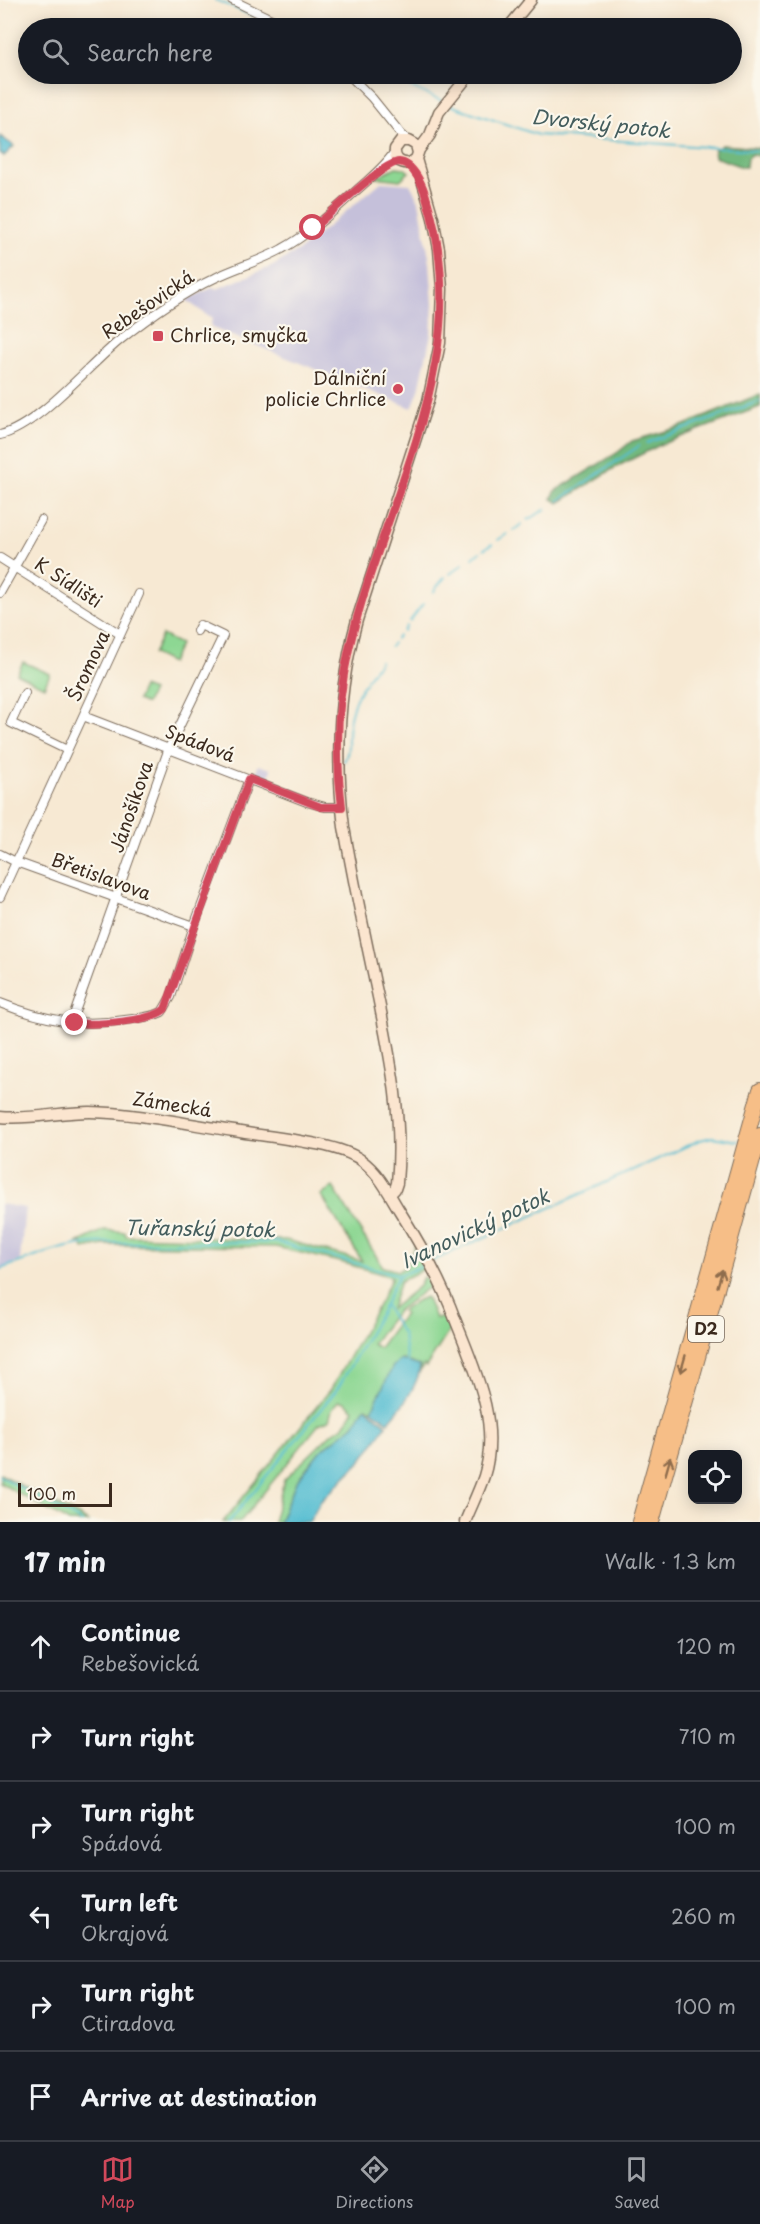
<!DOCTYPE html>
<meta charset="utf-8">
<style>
:root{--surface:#171b24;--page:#20242c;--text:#f1f3f6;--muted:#9ea1a6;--line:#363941;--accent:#d1495b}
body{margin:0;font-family:"Playpen Sans",sans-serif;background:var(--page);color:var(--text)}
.controls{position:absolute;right:18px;bottom:18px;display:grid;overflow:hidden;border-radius:12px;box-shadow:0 3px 15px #0003}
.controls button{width:54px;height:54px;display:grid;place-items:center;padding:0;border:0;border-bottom:2px solid var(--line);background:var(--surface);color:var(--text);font:30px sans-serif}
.scale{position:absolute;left:18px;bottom:15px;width:94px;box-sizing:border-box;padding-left:6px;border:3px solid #3b2a1e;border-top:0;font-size:16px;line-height:21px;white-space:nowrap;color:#3b2a1e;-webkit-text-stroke:4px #fbf7ec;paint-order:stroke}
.stop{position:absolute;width:18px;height:18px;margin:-14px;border:4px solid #d1495b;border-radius:50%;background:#fff}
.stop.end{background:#d1495b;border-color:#fff;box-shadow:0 2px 6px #0008}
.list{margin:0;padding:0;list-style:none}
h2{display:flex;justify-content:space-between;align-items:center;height:78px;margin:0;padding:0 24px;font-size:26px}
h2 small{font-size:20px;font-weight:400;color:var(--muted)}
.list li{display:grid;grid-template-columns:39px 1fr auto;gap:18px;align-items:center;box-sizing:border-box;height:90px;padding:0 24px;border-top:2px solid var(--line)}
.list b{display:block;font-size:22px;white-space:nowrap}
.list p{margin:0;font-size:20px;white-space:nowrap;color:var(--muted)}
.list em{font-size:20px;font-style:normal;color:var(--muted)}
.icon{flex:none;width:33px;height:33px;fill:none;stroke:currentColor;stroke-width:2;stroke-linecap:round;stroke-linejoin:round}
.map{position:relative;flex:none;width:760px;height:1522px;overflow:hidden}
.search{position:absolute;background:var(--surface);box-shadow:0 3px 15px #0003;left:18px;right:18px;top:18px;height:66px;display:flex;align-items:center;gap:15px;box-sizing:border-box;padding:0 21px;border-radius:33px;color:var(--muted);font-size:22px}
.sheet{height:618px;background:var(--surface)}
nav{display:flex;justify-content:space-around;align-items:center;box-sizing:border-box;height:84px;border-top:2px solid var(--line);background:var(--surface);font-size:16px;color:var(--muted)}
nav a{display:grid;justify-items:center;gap:3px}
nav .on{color:var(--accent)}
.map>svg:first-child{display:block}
.industrial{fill:#c5c0da}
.green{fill:#8dd793;stroke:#648058;stroke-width:1.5}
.forest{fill:#72b87d;stroke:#56714e;stroke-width:1.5}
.water{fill:#54bdd1;stroke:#487478;stroke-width:1.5}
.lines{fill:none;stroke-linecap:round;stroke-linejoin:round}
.stream{stroke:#54bdd1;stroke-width:2}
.street-casing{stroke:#7d6d5d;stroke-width:10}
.secondary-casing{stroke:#7d6d5d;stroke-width:13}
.highway-casing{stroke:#7d6d5d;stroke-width:16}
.street{stroke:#fff;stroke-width:8}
.secondary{stroke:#fbe5cf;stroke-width:10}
.highway{stroke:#f6be87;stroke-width:14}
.oneway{stroke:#8f6d4d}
.route{stroke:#d1495b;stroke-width:8}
.poi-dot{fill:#d1495b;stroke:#fbf7ec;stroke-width:2}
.labels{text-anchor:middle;stroke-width:4.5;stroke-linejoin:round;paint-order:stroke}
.shield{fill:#fbf7ec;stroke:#75685c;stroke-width:1.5}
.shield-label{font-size:16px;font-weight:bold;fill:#3b2a1e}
.street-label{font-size:18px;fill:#3b2a1e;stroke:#fbf7ec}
.poi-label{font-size:18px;fill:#3b2a1e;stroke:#fbf7ec;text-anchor:start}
.water-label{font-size:20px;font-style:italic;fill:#445d5d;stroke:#fbf7ec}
</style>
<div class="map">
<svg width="760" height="1522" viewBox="0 0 760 1522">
<rect width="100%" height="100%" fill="#fbf7ec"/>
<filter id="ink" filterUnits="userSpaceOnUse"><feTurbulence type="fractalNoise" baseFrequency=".0167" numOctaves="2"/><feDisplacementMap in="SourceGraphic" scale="12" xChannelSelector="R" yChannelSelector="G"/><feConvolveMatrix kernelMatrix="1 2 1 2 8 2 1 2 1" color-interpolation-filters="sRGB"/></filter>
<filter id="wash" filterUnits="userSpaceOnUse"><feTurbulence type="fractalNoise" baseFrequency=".008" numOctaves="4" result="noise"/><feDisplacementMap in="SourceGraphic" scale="24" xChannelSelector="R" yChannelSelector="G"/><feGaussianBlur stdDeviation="1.35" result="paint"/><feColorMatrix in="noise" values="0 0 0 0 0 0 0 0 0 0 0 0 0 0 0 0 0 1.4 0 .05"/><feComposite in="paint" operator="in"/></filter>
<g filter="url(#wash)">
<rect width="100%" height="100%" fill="#f7e9d3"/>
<path class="industrial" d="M381,182L410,184L419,201L430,263L433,305L431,334L419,390L412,408L210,327L212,319L186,300L214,287L217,289L273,266L300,250Z
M258,765L271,769L268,780L255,776Z
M0,1204L25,1208L20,1260L0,1269Z"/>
<path class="green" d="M396,167L404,168L409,172L400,180L376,177Z
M162,635L180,644L171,663L153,654Z
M23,662L50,674L44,687L17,674Z
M143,687L152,691L146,704L137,700Z
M333,1187L383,1267L398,1271L406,1267L414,1247L426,1268L400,1281L391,1309L419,1286L423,1277L429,1280L430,1286L397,1311L372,1344L379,1348L404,1314L402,1311L418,1300L426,1297L435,1318H447L451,1328L426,1367L424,1365L419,1373L420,1366L402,1360L372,1410L366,1407L354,1425L319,1452L296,1482L279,1522H273L284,1480L332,1433L343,1427L354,1410L345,1402L338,1401L332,1410L329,1420L319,1424L240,1522H223L331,1389L381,1300L392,1277L344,1263L276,1247L104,1245L84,1249L82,1242L77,1243L104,1230L125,1232L126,1236L286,1240L362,1261L321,1195Z
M0,1474L80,1517L88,1522H69L0,1483Z"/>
<path class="forest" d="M722,145L760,148V157L752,154L747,158L746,167H742L715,157L714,150Z
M760,394V407L662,444L616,467L559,503L552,499L555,491L617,453L632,441L677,428Z"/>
<path class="water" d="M0,136L14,146L4,156L0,153Z
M401,1360L420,1366C418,1387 402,1407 388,1422L372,1410L393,1366Z
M365,1407L387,1425L361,1461L321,1501L309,1522H279L296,1482L319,1452L354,1425Z"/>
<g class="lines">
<path class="stream" d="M216,0L253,16
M262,21L275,28
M382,74L442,101
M450,105L538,135L721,148
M725,148L760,151
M647,443L760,401
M558,501L639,446
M528,520L546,509
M514,530L522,524
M498,540L507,534
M484,549L492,544
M473,558L480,552
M450,574L463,564
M436,588L445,577
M433,592L435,590
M410,621L423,604
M403,631L406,626
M396,639L398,636
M390,647L393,643
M367,679L380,661
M344,761C349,753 348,747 348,737C348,718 354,697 366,682
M432,1261L700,1140L712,1137L738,1141
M0,1269C39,1256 75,1239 117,1243L277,1242L399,1275
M385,1305L403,1335L407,1363
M0,1476L82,1522
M229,1522L338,1388L385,1305L395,1282L400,1275L427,1264"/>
</g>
</g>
<g filter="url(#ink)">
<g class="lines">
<g class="street-casing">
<path id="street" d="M232,0L290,28
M348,74L372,98L401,134L409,141
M0,435C38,426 88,366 120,340C150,316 181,294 215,278C237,267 261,261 282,249C310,234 333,211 357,190C370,178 385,167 395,151
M0,558L120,634
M0,593L41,520
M25,693L11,723L67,750
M83,716L307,802L325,807H342
M0,854L16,862L194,926
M0,897L139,594
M0,1003C43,1020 79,1027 125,1020C137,1018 150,1018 162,1012L171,997L194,926L249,779
M71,1023L169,748L223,636L200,625L197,631"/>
</g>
<g class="secondary-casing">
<path id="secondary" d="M508,28L531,0
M416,159L410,163C400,164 394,159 395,149L401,141H409L416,145L418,153
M0,1117C30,1120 60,1112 90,1112C138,1113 187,1124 234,1131C266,1137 337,1142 361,1160C379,1173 388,1192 399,1210C421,1245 441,1280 455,1319C474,1368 501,1422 484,1476C479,1491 471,1507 465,1522
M390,1194L395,1189L397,1183C403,1118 391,1061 378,997C366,941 354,884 344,827C335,756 338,689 357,620L428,401L440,343L442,289L439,249L433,218L416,159L419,150L430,135L439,112L470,74"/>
</g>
<g class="highway-casing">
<path id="highway" d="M639,1522L760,1090
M652,1522L760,1135"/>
</g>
<use href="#street" class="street"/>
<use href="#secondary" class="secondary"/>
<use href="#highway" class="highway"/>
</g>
<defs><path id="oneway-shaft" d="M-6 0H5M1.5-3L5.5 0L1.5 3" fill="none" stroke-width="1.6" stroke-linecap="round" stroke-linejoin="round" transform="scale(1.5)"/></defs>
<g class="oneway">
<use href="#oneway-shaft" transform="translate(720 1278) rotate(-74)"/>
<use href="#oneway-shaft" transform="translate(683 1364) rotate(106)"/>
<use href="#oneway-shaft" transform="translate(668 1466) rotate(-74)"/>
</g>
</g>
<g class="lines" filter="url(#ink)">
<path class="route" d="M75,1023C94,1025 151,1022 165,1009L249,779L321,807H342C335,755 337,701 349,649C384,497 477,361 427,200C424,188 414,163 399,162C383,162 328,216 313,228"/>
</g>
<g class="poi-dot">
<rect x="152" y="330" width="12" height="12" rx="3"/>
<circle cx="398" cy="389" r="6"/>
</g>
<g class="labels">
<rect class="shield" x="688" y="1316" width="36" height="26" rx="4.5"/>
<g class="shield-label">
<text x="706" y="1335">D2</text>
</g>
<g class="street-label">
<text transform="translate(148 305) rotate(-34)" y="6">Rebešovická</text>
<text transform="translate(68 583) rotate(33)" y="6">K Sídlišti</text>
<text transform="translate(89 666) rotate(-65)" y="6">Šromova</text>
<text transform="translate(200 744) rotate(21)" y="6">Spádová</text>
<text transform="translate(132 807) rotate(-71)" y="6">Jánošíkova</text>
<text transform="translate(101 877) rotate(20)" y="6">Břetislavova</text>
<text transform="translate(172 1105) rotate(9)" y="6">Zámecká</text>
</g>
<g class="poi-label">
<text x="170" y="342">Chrlice, smyčka</text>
<text x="386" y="385" text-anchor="end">Dálniční<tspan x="386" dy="21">policie Chrlice</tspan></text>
</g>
<g class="water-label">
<text transform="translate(601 124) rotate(6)" y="7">Dvorský potok</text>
<text transform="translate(200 1229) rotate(1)" y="7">Tuřanský potok</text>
<text transform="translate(475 1229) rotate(-25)" y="7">Ivanovický potok</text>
</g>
</g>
</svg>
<div class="controls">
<button><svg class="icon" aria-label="locate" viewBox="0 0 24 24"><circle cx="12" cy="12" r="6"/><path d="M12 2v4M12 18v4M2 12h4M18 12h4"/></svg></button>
</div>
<div class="scale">100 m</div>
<div class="stop" style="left:313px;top:228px"></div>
<div class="stop end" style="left:75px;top:1023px"></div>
<div class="search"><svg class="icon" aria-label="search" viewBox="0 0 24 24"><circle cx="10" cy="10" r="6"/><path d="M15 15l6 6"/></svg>Search here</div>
</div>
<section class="sheet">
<h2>17 min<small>Walk · 1.3 km</small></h2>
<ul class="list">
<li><svg class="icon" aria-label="ahead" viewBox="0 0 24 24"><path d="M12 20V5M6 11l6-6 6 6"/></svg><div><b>Continue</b><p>Rebešovická</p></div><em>120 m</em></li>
<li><svg class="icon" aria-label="right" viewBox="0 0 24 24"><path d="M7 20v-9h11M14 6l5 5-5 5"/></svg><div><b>Turn right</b></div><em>710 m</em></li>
<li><svg class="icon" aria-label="right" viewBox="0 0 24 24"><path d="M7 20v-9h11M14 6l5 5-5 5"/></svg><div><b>Turn right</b><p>Spádová</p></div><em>100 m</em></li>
<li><svg class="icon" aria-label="left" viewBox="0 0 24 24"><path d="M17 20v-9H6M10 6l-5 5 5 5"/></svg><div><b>Turn left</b><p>Okrajová</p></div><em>260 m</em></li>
<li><svg class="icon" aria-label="right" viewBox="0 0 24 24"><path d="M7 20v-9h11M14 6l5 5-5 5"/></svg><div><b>Turn right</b><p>Ctiradova</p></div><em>100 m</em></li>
<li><svg class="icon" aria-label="arrive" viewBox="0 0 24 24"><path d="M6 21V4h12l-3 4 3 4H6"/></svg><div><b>Arrive at destination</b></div></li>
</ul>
</section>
<nav>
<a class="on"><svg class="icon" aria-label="map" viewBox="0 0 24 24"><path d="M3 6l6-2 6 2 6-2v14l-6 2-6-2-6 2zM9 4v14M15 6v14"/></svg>Map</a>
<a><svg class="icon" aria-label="directions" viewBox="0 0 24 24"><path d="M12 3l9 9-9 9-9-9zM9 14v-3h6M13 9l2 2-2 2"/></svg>Directions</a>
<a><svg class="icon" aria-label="saved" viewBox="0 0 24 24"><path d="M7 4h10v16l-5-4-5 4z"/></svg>Saved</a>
</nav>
